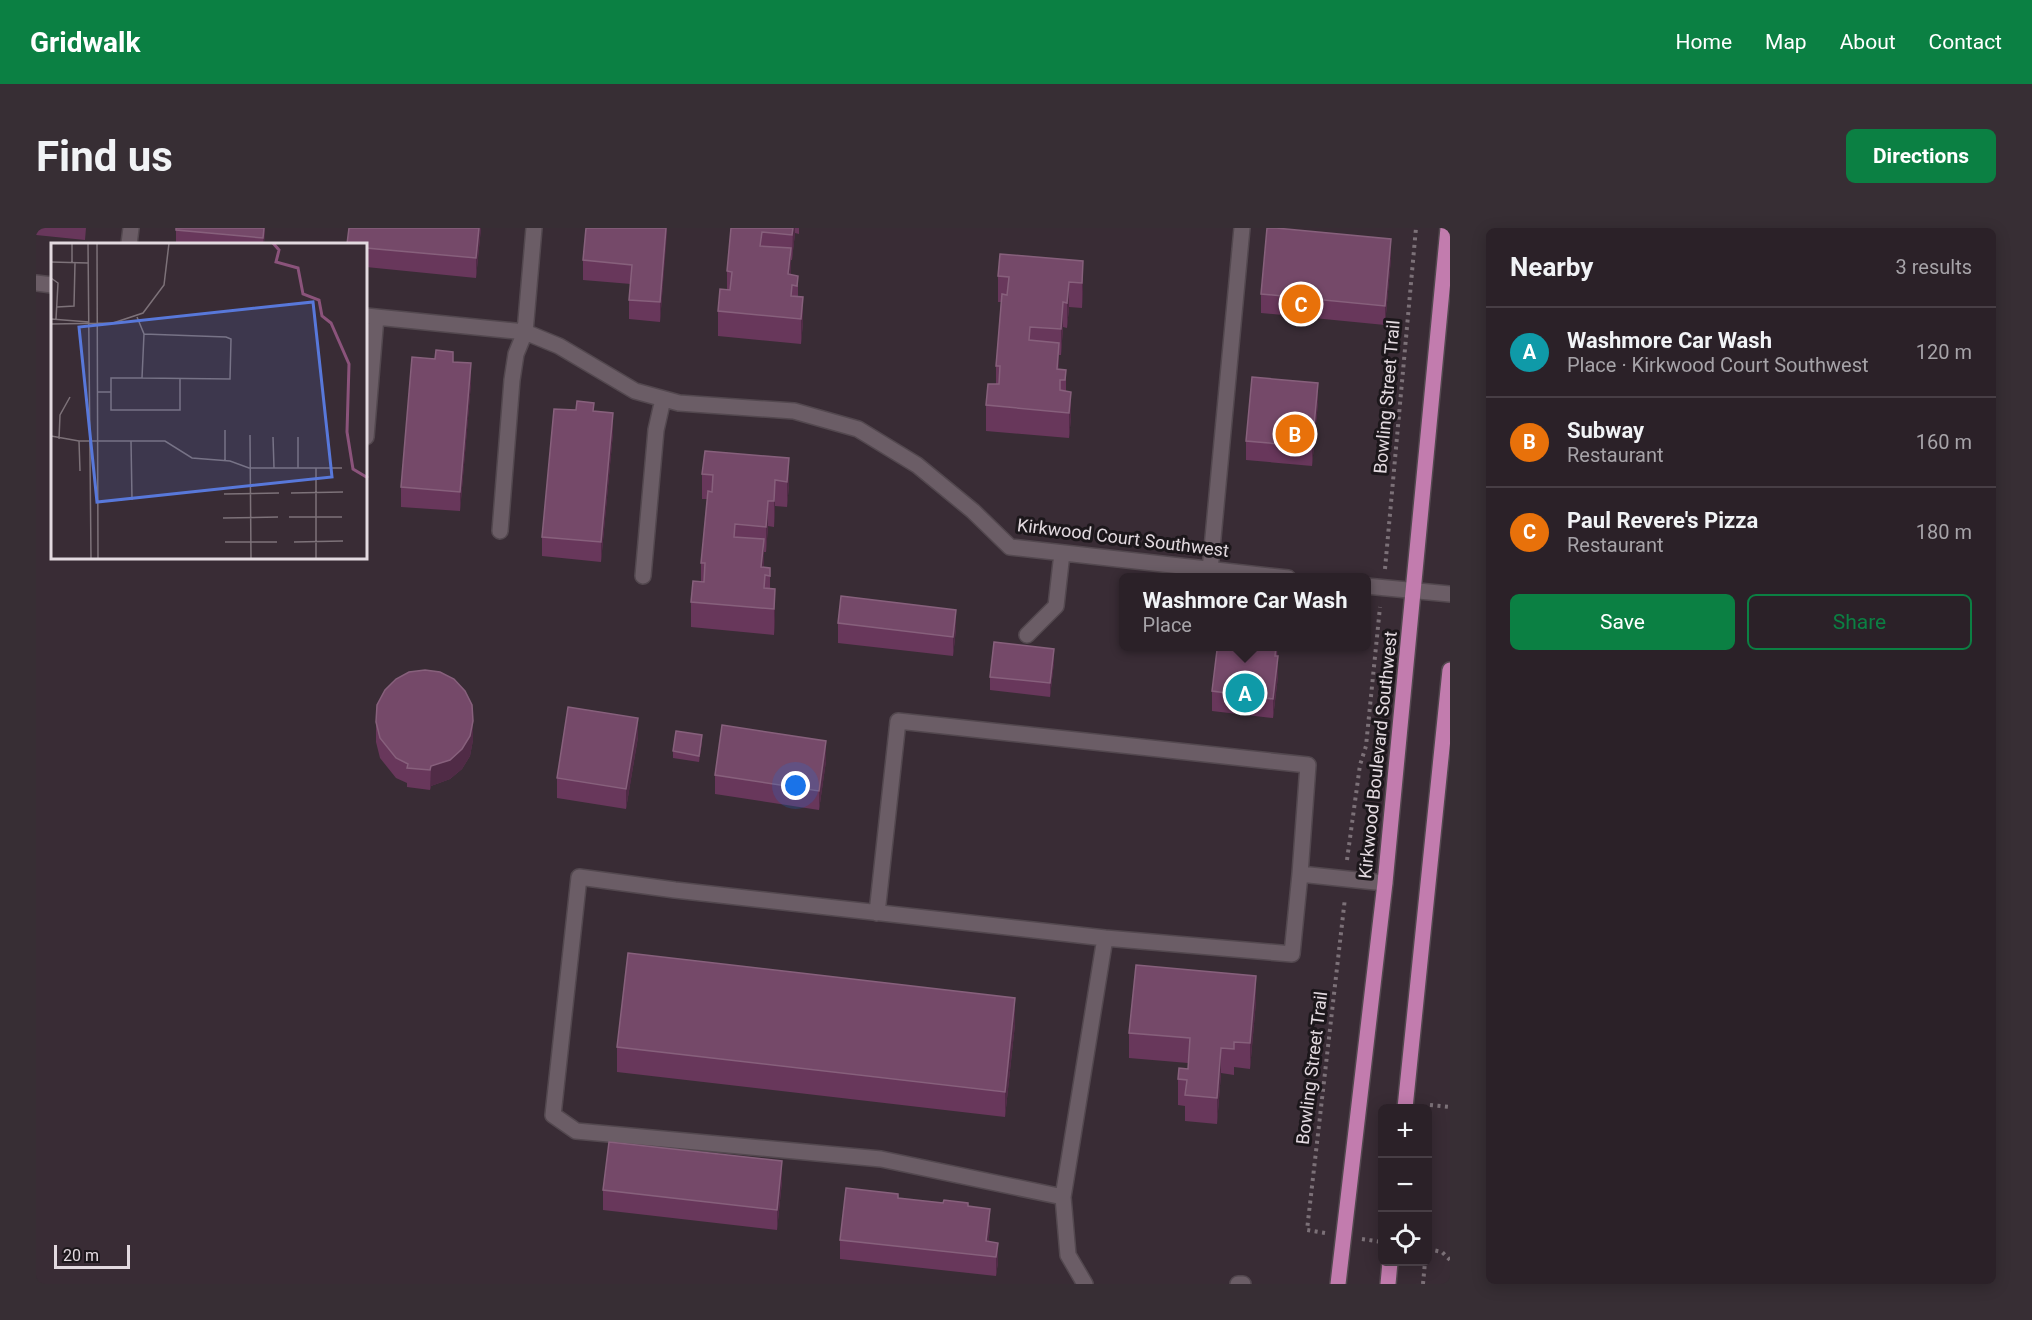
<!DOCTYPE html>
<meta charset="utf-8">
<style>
:root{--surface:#2b2128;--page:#372e34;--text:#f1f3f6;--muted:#a6a3a8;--line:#473e45;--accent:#0b8043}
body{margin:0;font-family:Roboto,sans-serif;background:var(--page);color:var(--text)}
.controls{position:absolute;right:18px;bottom:18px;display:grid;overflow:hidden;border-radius:9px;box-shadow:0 3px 15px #0003}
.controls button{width:54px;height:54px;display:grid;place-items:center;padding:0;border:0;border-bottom:2px solid var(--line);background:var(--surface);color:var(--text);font:30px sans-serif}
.scale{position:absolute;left:18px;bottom:15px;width:76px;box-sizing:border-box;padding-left:6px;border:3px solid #e3dae0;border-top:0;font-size:16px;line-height:21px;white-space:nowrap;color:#e3dae0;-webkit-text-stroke:4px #1c171b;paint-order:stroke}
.you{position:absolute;left:760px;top:558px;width:21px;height:21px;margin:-15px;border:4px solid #fff;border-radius:50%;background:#1a73e8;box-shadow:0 0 0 9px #1a73e833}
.badge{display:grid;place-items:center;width:39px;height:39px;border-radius:50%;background:var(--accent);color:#fff;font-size:20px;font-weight:700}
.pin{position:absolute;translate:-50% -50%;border:3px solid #fff;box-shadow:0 2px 6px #0006}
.popup{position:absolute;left:1083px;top:345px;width:252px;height:78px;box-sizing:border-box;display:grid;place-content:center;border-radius:9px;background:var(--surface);filter:drop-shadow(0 2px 4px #0005);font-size:20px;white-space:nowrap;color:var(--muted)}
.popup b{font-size:22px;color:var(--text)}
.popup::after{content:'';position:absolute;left:50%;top:100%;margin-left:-12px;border:12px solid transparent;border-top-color:var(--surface)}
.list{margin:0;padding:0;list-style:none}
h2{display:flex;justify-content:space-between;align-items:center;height:78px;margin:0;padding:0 24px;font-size:26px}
h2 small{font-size:20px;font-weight:400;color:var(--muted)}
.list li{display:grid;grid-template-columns:39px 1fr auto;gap:18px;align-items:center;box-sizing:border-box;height:90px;padding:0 24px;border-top:2px solid var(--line)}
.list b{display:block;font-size:22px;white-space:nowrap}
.list p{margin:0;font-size:20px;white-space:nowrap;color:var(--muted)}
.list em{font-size:20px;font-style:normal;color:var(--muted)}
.actions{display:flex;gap:12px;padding:18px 24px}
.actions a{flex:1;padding:14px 0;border:2px solid var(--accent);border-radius:9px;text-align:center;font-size:21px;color:var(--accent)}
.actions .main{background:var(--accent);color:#fff}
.icon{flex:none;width:33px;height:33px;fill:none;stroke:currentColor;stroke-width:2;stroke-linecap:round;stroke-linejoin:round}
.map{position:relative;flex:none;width:1414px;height:1056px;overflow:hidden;border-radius:9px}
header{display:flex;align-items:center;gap:36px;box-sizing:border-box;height:84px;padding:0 30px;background:var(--accent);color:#fff}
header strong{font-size:28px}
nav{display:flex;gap:33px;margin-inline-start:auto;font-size:21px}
.intro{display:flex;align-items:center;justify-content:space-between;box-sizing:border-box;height:144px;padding:0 36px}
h1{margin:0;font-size:42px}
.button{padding:15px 27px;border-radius:9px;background:var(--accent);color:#fff;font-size:21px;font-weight:700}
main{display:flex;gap:36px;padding:0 36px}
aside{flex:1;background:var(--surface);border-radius:9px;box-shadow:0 3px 15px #0003}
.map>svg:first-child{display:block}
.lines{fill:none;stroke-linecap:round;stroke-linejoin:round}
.minor-casing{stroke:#53484f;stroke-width:18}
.major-casing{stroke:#53484f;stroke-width:18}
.path{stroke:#7c7178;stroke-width:4;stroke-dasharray:3 4.5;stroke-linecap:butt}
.minor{stroke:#6b5d66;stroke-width:15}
.major{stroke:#c27cae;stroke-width:15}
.wall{fill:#68375b}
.shaded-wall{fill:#502b46}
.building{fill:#754969;stroke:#87607c;stroke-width:1.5}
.labels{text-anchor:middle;stroke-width:6;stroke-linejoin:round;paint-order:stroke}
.street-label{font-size:18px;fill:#e3dae0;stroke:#1c171b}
.inset-river{fill:none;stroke:#8b537b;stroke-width:3}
.inset-road{fill:none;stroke:#7d7279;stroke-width:1.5}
.view{fill:#5878da;fill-opacity:0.15;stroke:#5878da;stroke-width:3}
.inset-edge{fill:none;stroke:#e3dae0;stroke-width:3}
</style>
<header>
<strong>Gridwalk</strong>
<nav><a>Home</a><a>Map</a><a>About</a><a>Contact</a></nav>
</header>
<div class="intro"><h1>Find us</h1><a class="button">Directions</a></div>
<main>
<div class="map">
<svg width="1414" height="1056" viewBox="0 0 1414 1056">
<rect width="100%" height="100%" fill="#392c35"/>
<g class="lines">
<g class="minor-casing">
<path id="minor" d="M93,16L95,0
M0,55L16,57
M330,88L489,104L523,118L599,163L643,175L758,183L822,201L881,237L937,283L974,319L1252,350
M330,209L340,89
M464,303L476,152L480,126L489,104L498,0
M1174,342L1206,0
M607,348L620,202L627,171
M1330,358L1414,366
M991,407L1020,378L1026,325
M841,685L862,493L1272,537L1264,646
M1069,710L1256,726L1264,646L1349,655
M1027,969L845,931L540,903L517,887L543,649L639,662L1069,710L1027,969L1032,1027L1049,1056
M1202,1056H1207"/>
</g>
<g class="major-casing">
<path id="major" d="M1369,880L1414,442
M1302,1056L1349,655L1412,0
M1352,1056L1354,1034"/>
</g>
<path class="path" d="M1349,341L1380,0
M1311,632L1324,537L1330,518L1344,379
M1394,877L1414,879
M1289,1005L1271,1002L1309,670
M1326,1011L1346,1014
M1392,1021L1406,1024L1414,1032
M1387,1056L1389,1034"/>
<use href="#minor" class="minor"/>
<use href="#major" class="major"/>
</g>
<path class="wall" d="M0,0H50L49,12L0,7Z
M140,0H229L228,16H140Z
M445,0L440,50L330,39V16Z
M631,0L624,94L593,91V72L595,56L547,52V32Z
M695,0H763V6L759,5L756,32H755V47L762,48V69L767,94L765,116L682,108V83L691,62V43Z
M1355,30L1349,97L1225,85V66Z
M1047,33V58L1046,80L1033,79L1031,100L1027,99L1025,127H1023V141L1030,142V163L1035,189L1033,210L950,203V177L960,156V138L965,74H962V48Z
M417,134L435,155L424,283L365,279V259Z
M1282,174L1276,238L1210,232V213Z
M540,182L558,184L577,205L565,334L506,328V309Z
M753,230V256L751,279L739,278L738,299L732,298L730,324H728L727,339L734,340V361L739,387L738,407L655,399V374L665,354V335L671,271H666V246Z
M802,395L920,401L917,428L802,415Z
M1241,418L1242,448L1237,490L1176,483V463L1185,422Z
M1018,434L1014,469L954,462V449Z
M340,494L437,512L434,528L426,541L414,551L395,558L394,562L371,559V555L360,550L344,530L340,514Z
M602,509L590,581L521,570V550Z
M666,514L663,534L637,530V523Z
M790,533L783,582L679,566V547Z
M1220,773L1214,841L1198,839V847L1185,845L1181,896L1149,893V878L1142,877V851L1152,841V835L1093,830V805Z
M979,796L969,889L581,844V819Z
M746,953L741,1002L567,982V962Z
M862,970L932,978L954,1000L952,1014L962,1015V1034L960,1048L804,1031V1012Z"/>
<path class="shaded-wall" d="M228,0H229L228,16H227Z
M443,0H445L440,50V30Z
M630,0H631V6L624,94V74Z
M757,0H759V5L756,32Z
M1355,11V30L1349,97V78Z
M755,20V46L752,72V46Z
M1047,33V58L1046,80V55Z
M1033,54V79L1031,100V75Z
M767,69V94L765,116V91Z
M1027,74V99L1025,127V101Z
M1023,115V140L1021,166V141Z
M435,135V155L424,283V264Z
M1282,155V174L1276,238V219Z
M1035,164V189L1033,210V185Z
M577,185V205L565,334V314Z
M753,230V256L751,279V254Z
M739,252V278L738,299V273Z
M732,273V298L730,324V299Z
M728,311V337L725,364V339Z
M739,361V387L738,407V381Z
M920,382V401L917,428V409Z
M1018,421V434L1014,469V455Z
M1242,428V448L1237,490V471Z
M602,490V509L590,581V561Z
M437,493V512L434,528L426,541L414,551L395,558L394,562L395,538Z
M666,507V514L663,534V528Z
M790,513V533L783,582V563Z
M1220,748V773L1214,841V815Z
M979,770V796L969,889V864Z
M1185,820V845L1181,896V870Z
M746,933V953L741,1002V982Z
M954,981V1000L951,1028L950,1013Z
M962,1015V1034L960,1048V1029Z"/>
<path class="building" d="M140,0H228L227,10L140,2Z
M313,0H443L440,30L330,20V16H311Z
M550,0H630L624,74L593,72L596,37L547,32Z
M695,0H757L756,7L726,4L724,18L755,20L752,46L762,48L761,58L756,57L755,68L767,69L765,91L682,83L684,61L694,62L696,44L691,43Z
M1231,0H1240L1355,11L1349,78L1225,66Z
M964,26L1047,33L1046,55L1033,54L1031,75L1027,74L1025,101L994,99L993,112L1023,115L1021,141L1030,142L1029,152H1024V162L1035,164L1033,185L950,177L952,156H963L964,138H960L966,66L971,67L973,49L962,48Z
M400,122L417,124V134L435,135L424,264L365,259L376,129L399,131Z
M1216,149L1282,155L1276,219L1210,213Z
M541,173L558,175L557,183L577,185L565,314L506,309L518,181L540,182Z
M669,223L753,230L751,254L739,252L738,273H732L730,299L699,296L698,309L728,311L725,339L734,340V348L729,347L728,360L739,361L738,381L655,374L657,353L668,354L669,335H665L672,263L676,264L677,247L666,246Z
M805,368L920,382L917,409L802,395Z
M958,414L1018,421L1014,455L954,449Z
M1185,418H1240L1239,428H1242L1237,471L1176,463L1181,422H1185Z
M389,442L404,444L418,451L429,463L436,477L437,493L434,508L426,521L414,532L395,538L394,542L371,540L372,536L360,530L344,510L340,494L341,477L349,462L360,451L373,444Z
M532,479L602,490L590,561L521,550Z
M686,497L790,513L783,563L679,547Z
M640,503L666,507L663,528L637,523Z
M592,725L979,770L969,864L581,819Z
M1100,737L1220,748L1214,815L1198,814V821L1185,820L1181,870L1149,867L1151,852L1142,851L1143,840L1152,841L1154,810L1093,805Z
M573,914L746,933L741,982L567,962Z
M810,960L862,966V970L907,975L908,972L932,975V978L954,981L950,1013L962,1015L960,1029L804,1012Z"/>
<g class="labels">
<g class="street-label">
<text transform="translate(1351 169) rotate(-85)" y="6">Bowling Street Trail</text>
<text transform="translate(1087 310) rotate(7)" y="6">Kirkwood Court Southwest</text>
<text transform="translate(1342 527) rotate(-84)" y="6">Kirkwood Boulevard Southwest</text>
<text transform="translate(1276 840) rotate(-83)" y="6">Bowling Street Trail</text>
</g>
</g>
<g transform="translate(15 15)">
<rect width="316" height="316" fill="#392c35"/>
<path class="inset-river" d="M222,0L228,7L225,19L247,25L252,51L268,57L271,73L280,80L298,121L296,189L302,226L317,235"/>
<path class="inset-road" d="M37,0L40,316M46,0L47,316M0,19L37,20M21,20V0M0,35L7,40L5,76M6,64L23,63L24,20M86,74L93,91L91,135L179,136L180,96L175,94L93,91M0,76L38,79M0,81L62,80L92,70L113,42L118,0M46,149H60V135H91M60,149V167H129V135M199,192L200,316M0,193L28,198H114L141,215L179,218L198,225H291M222,194L223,225M247,194V225M8,196L9,172L19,154M28,198L29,228M80,198L81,257M174,217V187M265,225V316M240,250L292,249M173,251L228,250M238,274H291M172,275L227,274M174,299H226M243,299L292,298"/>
<path class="view" d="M262,59L281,234L46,259L28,84Z"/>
<rect width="316" height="316" class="inset-edge"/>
</g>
</svg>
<div class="controls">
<button>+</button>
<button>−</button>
<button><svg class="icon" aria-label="locate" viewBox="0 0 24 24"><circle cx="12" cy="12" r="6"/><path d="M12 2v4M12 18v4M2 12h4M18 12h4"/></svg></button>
</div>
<div class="scale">20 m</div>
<div class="you"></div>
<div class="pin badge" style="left:1209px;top:465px;background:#0f9aa8">A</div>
<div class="popup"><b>Washmore Car Wash</b>Place</div>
<div class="pin badge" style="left:1259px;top:206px;background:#e8710a">B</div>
<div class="pin badge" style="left:1265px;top:76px;background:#e8710a">C</div>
</div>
<aside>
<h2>Nearby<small>3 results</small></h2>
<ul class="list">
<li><span class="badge" style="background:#0f9aa8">A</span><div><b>Washmore Car Wash</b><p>Place · Kirkwood Court Southwest</p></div><em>120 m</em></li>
<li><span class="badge" style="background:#e8710a">B</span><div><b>Subway</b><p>Restaurant</p></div><em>160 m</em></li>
<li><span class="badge" style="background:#e8710a">C</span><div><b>Paul Revere's Pizza</b><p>Restaurant</p></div><em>180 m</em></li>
</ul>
<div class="actions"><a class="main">Save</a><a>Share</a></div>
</aside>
</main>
